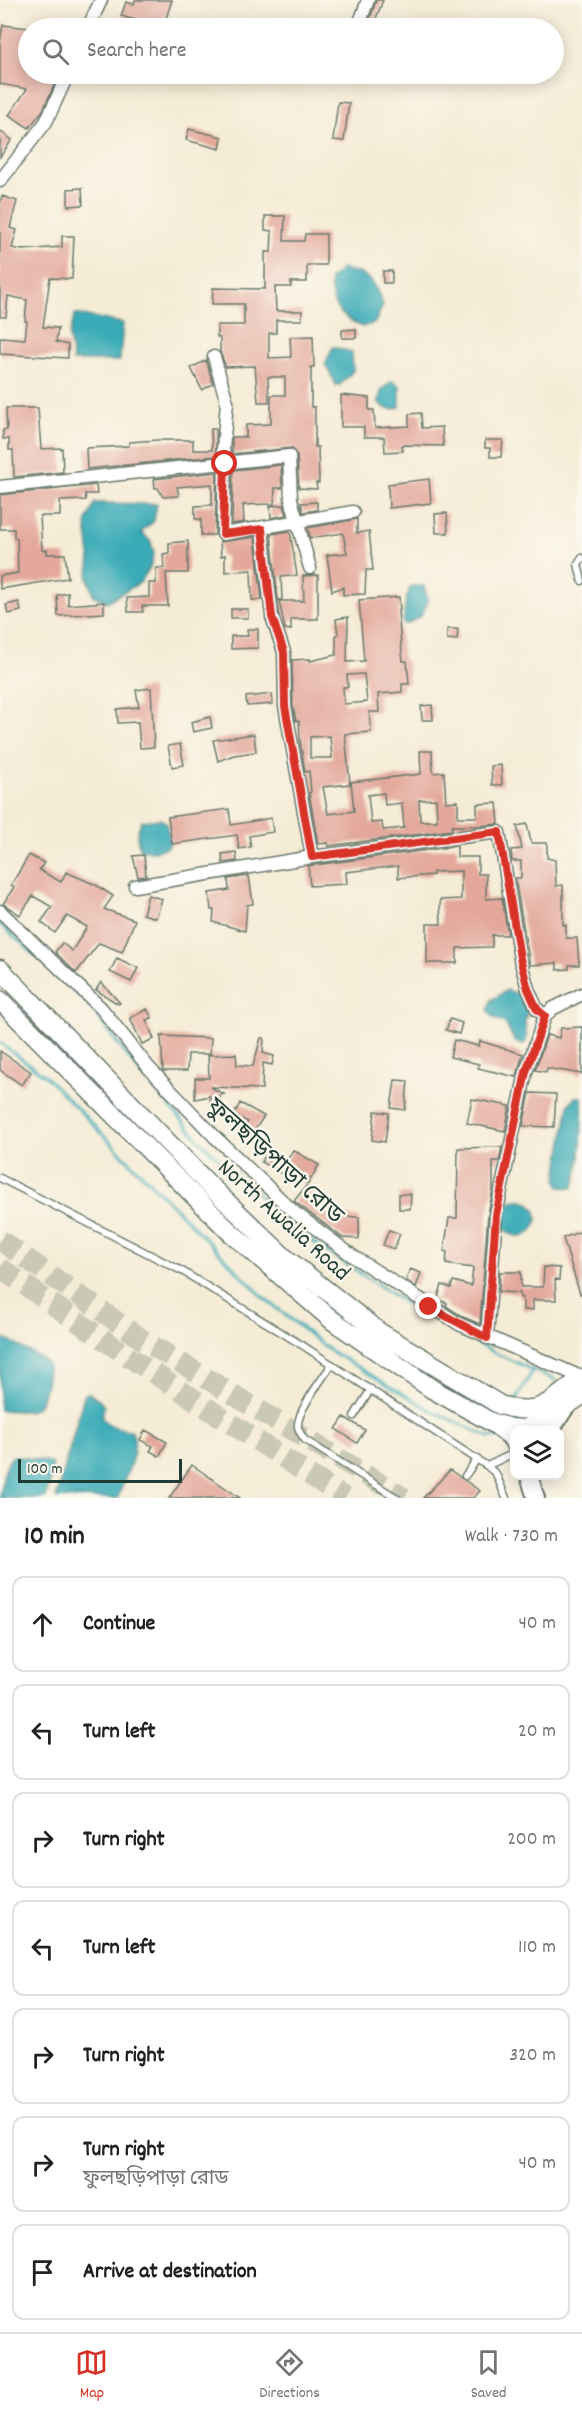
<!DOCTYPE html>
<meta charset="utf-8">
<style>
:root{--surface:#fff;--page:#f6f6f6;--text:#202124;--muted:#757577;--line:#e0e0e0;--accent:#d93025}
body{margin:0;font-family:Dekko,"Noto Sans Bengali",sans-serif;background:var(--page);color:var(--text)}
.controls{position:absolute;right:18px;bottom:18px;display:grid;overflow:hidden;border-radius:12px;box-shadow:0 3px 15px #0003}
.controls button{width:54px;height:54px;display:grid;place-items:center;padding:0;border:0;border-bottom:2px solid var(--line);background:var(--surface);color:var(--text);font:30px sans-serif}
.scale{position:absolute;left:18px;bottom:15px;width:164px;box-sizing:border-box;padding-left:6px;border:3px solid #1f3d34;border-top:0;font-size:16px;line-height:21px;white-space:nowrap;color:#1f3d34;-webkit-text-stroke:4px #fbf7ec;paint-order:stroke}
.stop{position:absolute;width:18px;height:18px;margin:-14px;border:4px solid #d93025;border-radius:50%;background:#fff}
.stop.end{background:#d93025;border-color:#fff;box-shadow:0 2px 6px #0008}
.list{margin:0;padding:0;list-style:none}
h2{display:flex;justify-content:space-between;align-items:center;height:78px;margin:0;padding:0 24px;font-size:26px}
h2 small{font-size:20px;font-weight:400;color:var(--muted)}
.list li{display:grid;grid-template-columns:39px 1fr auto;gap:18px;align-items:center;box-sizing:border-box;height:96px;margin:0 12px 12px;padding:0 12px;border:2px solid var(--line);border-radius:12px}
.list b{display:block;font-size:22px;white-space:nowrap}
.list p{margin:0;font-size:20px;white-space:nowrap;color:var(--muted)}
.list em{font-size:20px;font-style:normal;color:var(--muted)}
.icon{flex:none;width:33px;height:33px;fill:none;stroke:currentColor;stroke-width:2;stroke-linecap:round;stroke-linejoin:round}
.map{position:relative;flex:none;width:582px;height:1498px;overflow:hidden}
.search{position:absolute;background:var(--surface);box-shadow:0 3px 15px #0003;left:18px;right:18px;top:18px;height:66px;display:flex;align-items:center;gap:15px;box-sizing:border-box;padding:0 21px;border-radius:33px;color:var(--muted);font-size:22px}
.sheet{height:834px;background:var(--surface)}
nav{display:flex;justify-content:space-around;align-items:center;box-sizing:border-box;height:84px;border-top:2px solid var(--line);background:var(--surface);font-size:16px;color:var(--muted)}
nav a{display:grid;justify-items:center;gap:3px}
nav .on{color:var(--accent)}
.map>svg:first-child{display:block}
.water{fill:#3bacb7;stroke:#2d7476;stroke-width:1.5}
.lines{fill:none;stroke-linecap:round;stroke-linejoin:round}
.stream{stroke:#3bacb7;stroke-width:3}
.building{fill:#e3a89b;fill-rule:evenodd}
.highway-tunnel{stroke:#cac9b6;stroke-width:21;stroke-dasharray:21 10;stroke-linecap:butt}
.lane-casing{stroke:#6a7a6d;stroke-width:9}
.street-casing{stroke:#6a7a6d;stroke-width:15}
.secondary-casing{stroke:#6a7a6d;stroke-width:20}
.primary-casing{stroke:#6a7a6d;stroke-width:21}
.lane{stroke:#fff;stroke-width:6}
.street{stroke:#fff;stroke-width:12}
.secondary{stroke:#fff;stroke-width:16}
.primary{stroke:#fff;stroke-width:18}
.route{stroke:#d93025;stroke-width:8}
.labels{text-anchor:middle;stroke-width:5;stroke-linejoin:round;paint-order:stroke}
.street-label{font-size:24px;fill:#1f3d34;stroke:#fbf7ec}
</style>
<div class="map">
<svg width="582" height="1498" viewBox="0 0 582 1498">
<rect width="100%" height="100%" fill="#fbf7ec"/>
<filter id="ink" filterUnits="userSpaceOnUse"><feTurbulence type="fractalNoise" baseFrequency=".0167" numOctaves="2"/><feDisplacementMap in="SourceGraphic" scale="12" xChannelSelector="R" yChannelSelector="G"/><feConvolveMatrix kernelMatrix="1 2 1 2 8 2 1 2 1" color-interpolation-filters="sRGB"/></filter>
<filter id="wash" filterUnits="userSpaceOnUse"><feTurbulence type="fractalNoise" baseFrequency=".008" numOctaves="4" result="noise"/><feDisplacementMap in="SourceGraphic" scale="24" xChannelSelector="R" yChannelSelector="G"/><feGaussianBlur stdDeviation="1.35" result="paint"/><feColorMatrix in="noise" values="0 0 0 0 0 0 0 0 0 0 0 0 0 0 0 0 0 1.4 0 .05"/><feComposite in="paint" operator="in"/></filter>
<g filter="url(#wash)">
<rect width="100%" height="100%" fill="#f5ecd6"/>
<path class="water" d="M342,269C369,274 374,279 383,305L375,323L362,327C338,315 331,307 330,279Z
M75,314L123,323L120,361H73L69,336Z
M333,347L352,352L353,371L340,385H336L325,364Z
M392,381L400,386V407C388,411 386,410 378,401L382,389Z
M95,503L157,504L154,521L141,532L151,542L154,553L150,567L141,582L107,602L94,596L88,578L90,556L86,523Z
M411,586H424L428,602L421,616L407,624H403L406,599Z
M160,819L166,822L170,842L168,847L155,851L141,850C136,841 136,831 142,821Z
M507,990L522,995L529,1007L525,1021L527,1039L524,1044L515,1042L505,1023L493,1017L488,1011L491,1000Z
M575,1097H582C582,1122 582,1169 573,1188L560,1187L557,1180L558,1170L569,1104Z
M501 1218a18 18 0 1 1 36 0a18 18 0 1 1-36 0Z
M0,1336L43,1359L48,1365C48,1375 44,1405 34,1409C25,1413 10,1410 0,1410Z
M89,1393L100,1400L104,1407L102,1417C107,1426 121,1429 131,1430C142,1449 124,1477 118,1498H56L83,1399L85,1394Z
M14,1456L45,1461L52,1464L51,1480L45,1498H0C2,1487 3,1461 14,1456Z"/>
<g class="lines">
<path class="stream" d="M0,924L85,1001L139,1071L202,1143L302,1235L407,1304L497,1354L555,1380
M0,1043L45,1076L263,1297L329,1350L432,1411L489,1437H498
M516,1400L533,1370"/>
</g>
<g id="blocks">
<path class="building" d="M135,0H172L163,28L121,16L126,2L134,4Z
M376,0H383L375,21L370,19Z
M3,25L28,28V74H59L43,110L29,128L9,115L27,89L0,84V42Z
M338,102L349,103L344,141L333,140Z
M189,129L222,137L220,149L186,140Z
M0,131L12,140L0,157Z
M82,188L83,205L68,206V189Z
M2,196L17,201L10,228L17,230L12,248L22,250L62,247V236H74L72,279L50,278L43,327L58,328L56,342L68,345V358L0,354V337L25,339L27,321H25L27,300L8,296L6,317H0V204Z
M265,216H285L284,241H304L305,234H326V265H307V282H291V287H275L276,311H302V320H276V333H269V358L291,357L290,337L313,336L314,367H311V407H315V447H318L319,483H316L317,489L299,488L297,456L292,448L232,454V437H246V425L271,424V395H285V377H268L269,402H258L255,366L226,367L220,352V338L217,337V325H244V304H212L213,288L265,289V252H271L272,231L265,230Z
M383,271H392V283H383Z
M356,329V338H342V330Z
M206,360L213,384L202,390L191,368Z
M341,395L369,398V410H374L375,428L409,426V414L421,413L422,428L442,427L443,446L402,445L403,451L385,452L384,437H364V427H341Z
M6,408H38L41,449L62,448L63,472L14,477L13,450H9V439H3V430H7Z
M211,429H216V456L87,469L86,448L129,446V442L158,440H193V450H212Z
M485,440H503L501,457H490V448H485Z
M281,465L282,488H275L274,504L243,505L244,522L232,524L233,470Z
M217,472L215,535H201V519H195V506L212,505V484L177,487L179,496L163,497L158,488H155L154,479Z
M429,479L431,503L389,508L388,484Z
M96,485L97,494H85L86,500L60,501V516H40L42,550H47V554H65L68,578L0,589V576L18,573L17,538H14V529H0V495Z
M317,502V510L303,512L301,503Z
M284,505L287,515L271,518L270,506Z
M447,513L448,533H436L435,514Z
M357,519V533L369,531L373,570H366L365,594L343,595V587L332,591L327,555L347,553L343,533L310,538L308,528Z
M290,531L297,575L281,577L282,600H278L271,534Z
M255,537L262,600H252L251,570L225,572V555L221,556L220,542Z
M188,541V573H166L168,606H142L143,612H128L127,598L149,597V583H156V568H164L163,554L169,553V543Z
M318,575V619H291V630L285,629L279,601H304L303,576Z
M68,593V605L104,602V613L58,616L57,595Z
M399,597L400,610H398L401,644L403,661H407L409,684H402V692L378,694L379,712H369L371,732L345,734L350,784L323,787L328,814L354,811L351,782L421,774L420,751H432L433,773L444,772L446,802L458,801V817H477V804L497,803L499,824L479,826H452V830L328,846V843L318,844L309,793L311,792L309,771L305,772L300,740L299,721H296L293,705L292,660L310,659V661L336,655V635H338L336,619L348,617L347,662L364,661L359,600ZM364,674L367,702L344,704L343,687H348L347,675ZM330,736L332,758H310V737ZM384,793L385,805L402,803L404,828L383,830L382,822L371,823L368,795ZM436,799L437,821H420L419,800Z
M19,602L21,611L8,614L6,605Z
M231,609H248V618H231Z
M247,629H258V648L231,649V636H248Z
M447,629H458L457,640L447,639Z
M151,688L154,747L140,748L138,722L118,723L117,709L139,707L136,690Z
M272,694L273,704L247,706L246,697Z
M432,705L433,720H422L421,706Z
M210,717L212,728L193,732L191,722Z
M254,734L256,752L234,755L218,761L213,740Z
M180,744L184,765L172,767L168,746Z
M501,765L502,785H492L491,766Z
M229,809L231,825L271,818L273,832L249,836L251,847L239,849L237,835L172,844L168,817Z
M527,824L531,843H547V858L555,860L556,886L563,885V925H566V938H577L579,965H569V969L557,970V963L530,965L515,878H521V861H512L511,850L522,849L517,826Z
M457,846V857H478V874H486V899L502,898L508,935H492V947L457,948V963H427V924H441L440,900L461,899V871L433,872V875L398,878V866L346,872L347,884L310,886L308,866Z
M236,852L237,861L223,863L222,854Z
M29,855L44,863L39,870L61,882L66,872L96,885L113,896L104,909L135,920L122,952L99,943L76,973L55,952L62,943L72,951L87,927L67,916L55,933L41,922L52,907L33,896L20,915L3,904L14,887L11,885Z
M144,855L146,876L138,877L133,856Z
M249,876L253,904L247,905L245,931L213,922L214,910H211L209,893L229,890L228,879Z
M148,895L162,899L156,918L143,914Z
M117,958L138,968L131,982L110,972Z
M101,982L120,1003L118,1004L96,990Z
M147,1009L152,1018L146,1020L154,1039L142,1044L130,1018Z
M450,1019L462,1023L459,1034L446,1030Z
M582,1027V1074L547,1068L546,1072L535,1070L547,1035L559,1038L561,1028Z
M161,1036L211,1038L210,1054H188L187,1071H163Z
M261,1038H264L263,1053L274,1056L272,1065L263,1063L262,1089L210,1087L224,1094L220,1095V1103L210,1102V1096L195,1099V1078H209L208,1055L236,1054L237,1065L253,1066Z
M454,1040L479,1046L480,1041L523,1054L516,1077L478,1068L479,1064L450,1057Z
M0,1051L31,1072L22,1085L0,1070Z
M395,1080L408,1081L405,1110L391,1108Z
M530,1093L556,1094L554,1127L523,1126Z
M472,1099L510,1106L505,1131L467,1123Z
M240,1103L264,1116L249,1139L240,1134L248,1122L234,1115Z
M375,1111L389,1113L385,1142L372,1140Z
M502,1147L499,1161H493V1189L488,1214L480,1324L463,1317L446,1306L447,1303L437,1300L442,1285L451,1288L453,1281L471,1286L473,1268L446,1264L447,1252L444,1251L449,1218H457L458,1148Z
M293,1150L319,1165L308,1184L289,1174L287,1177L261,1162L267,1153L285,1163Z
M306,1186L325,1201L321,1206L338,1216L359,1217V1239L343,1238L294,1201Z
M399,1194H411L410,1209H399Z
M389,1230L400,1234L394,1249L383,1245Z
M582,1231V1294H580L563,1238Z
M544,1267L560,1268L559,1280L555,1279L556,1300H533V1310H523V1298H520V1293L499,1292L500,1272H521V1287H543Z
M410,1269L421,1273L416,1287L406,1280Z
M344,1417L365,1430L357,1443L336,1429Z
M145,1430L167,1442L159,1456L150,1451L153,1446L140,1440Z
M192,1465L240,1498H169Z
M450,1470L480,1491L473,1498H423Z"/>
</g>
</g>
<g filter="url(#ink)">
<use href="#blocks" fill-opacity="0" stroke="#6a7a6d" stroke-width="1.5"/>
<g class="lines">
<path class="highway-tunnel" d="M0,1240L143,1340L404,1498
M0,1268L126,1355L345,1498"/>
<g class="lane-casing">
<path id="lane" d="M582,558L578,564L582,581
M0,1178L182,1271L305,1347L487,1466L496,1474L506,1498
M332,1364C323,1378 296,1412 298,1427C299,1432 302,1436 305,1440L397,1498
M354,1416L371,1389
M487,1466L514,1453
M465,1476L477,1459"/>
</g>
<g class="street-casing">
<path id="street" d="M361,19L368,0
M88,28L101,0
M0,181L46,122L68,74
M214,357L227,402L223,449L225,464L223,534L353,512
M0,487L289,456L291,499L310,568
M262,529L272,617L284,652L285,706L312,857
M135,886L312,857L499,832L520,959L528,989L537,1009L545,1016
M0,911L101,1008L149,1068L172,1092L215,1137L294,1212L354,1257L459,1324L574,1374
M487,1338L496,1215L526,1072L545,1016L552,1009L582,994"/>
</g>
<g class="secondary-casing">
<path id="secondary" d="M493,1424L509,1436L514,1443
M551,1430L566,1407
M529,1476L536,1498"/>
</g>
<g class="primary-casing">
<path id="primary" d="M0,969L211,1187L284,1257L379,1332L500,1405C542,1418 550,1401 582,1378
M0,1000L229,1231L332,1320L432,1389L491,1422L510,1428L524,1429L539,1424L582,1395"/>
</g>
<use href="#lane" class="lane"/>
<use href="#street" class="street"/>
<use href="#secondary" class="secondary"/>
<use href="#primary" class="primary"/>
</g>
</g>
<g class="lines" filter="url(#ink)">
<path class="route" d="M225,464L223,534L262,529L272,617L284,652L285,706L312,857L499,832L520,958L528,989L537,1009L545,1016L526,1072L496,1215L487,1338L429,1307"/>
</g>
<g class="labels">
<g class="street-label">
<text transform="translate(276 1160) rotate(42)" y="8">ফুলছড়িপাড়া রোড</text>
<text transform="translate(285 1219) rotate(42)" y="8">North Awalia Road</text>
</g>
</g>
</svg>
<div class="controls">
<button><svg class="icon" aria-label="layers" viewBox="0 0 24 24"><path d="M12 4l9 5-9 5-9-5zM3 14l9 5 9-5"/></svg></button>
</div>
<div class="scale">100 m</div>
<div class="stop" style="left:225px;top:464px"></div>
<div class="stop end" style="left:429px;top:1307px"></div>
<div class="search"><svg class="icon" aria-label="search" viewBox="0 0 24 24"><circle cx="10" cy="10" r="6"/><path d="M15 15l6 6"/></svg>Search here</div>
</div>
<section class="sheet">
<h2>10 min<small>Walk · 730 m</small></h2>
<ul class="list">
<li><svg class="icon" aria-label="ahead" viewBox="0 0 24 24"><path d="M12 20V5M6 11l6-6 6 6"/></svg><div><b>Continue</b></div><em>40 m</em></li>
<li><svg class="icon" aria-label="left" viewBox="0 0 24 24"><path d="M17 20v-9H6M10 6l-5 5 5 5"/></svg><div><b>Turn left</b></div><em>20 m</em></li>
<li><svg class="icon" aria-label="right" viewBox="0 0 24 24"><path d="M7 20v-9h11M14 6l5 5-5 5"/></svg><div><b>Turn right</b></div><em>200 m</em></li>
<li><svg class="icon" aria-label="left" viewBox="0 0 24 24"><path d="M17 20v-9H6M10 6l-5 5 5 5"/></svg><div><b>Turn left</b></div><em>110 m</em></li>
<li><svg class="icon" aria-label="right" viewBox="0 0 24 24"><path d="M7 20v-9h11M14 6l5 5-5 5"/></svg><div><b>Turn right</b></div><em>320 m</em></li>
<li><svg class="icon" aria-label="right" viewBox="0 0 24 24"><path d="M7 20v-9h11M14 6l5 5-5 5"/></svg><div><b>Turn right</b><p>ফুলছড়িপাড়া রোড</p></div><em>40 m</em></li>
<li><svg class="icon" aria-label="arrive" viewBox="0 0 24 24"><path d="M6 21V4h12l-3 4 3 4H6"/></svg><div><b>Arrive at destination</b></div></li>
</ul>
</section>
<nav>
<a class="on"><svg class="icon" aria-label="map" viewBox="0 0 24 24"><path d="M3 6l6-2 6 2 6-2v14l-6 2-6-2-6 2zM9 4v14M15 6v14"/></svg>Map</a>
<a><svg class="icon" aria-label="directions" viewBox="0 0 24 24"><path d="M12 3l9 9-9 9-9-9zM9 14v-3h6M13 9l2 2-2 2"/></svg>Directions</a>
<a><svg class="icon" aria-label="saved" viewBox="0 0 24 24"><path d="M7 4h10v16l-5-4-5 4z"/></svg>Saved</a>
</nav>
